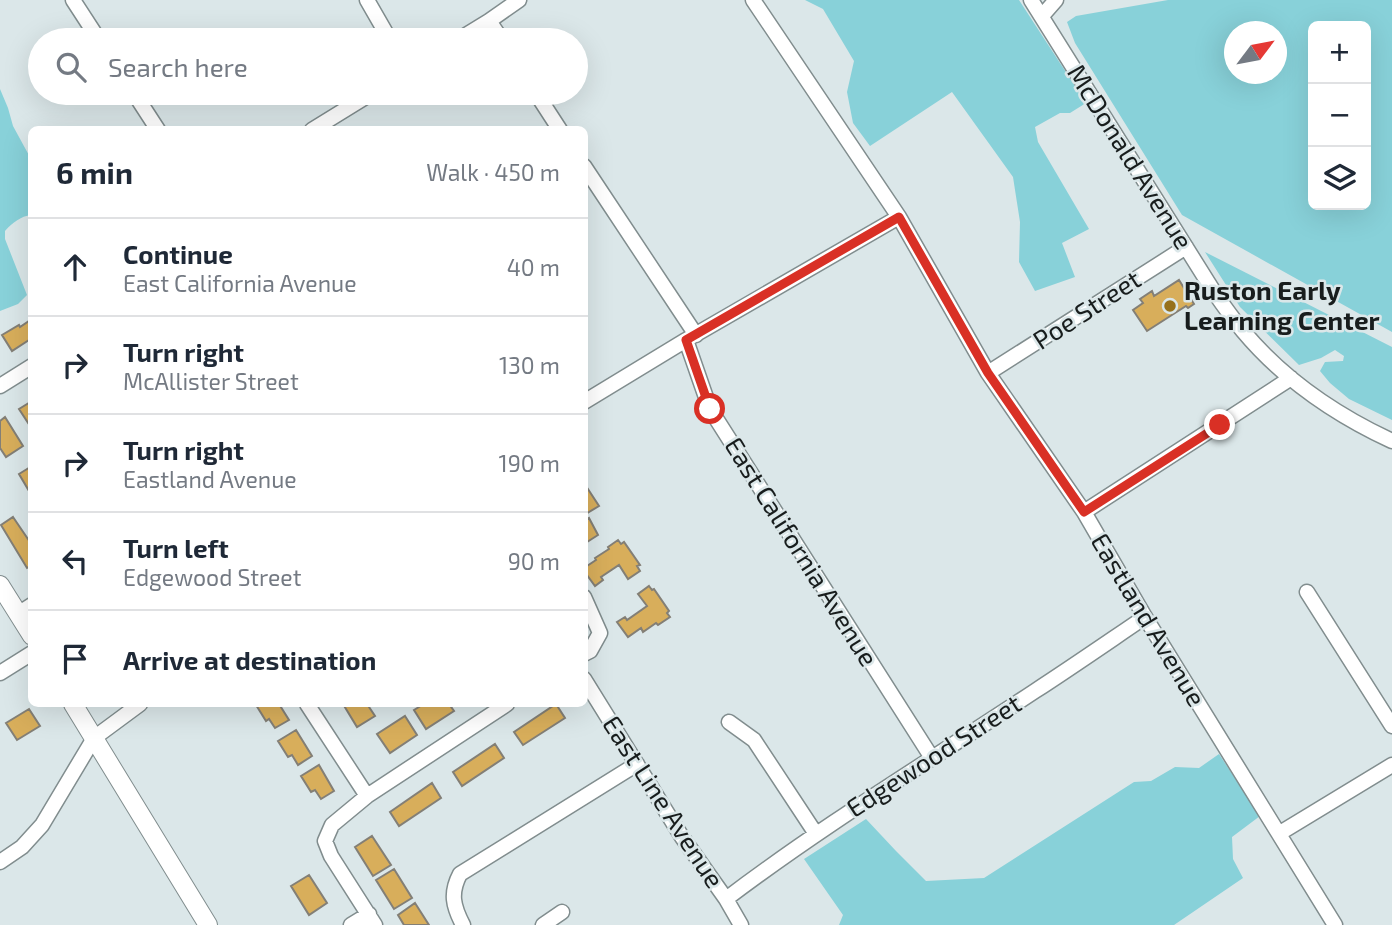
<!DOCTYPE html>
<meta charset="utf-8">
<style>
:root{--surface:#fff;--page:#f6f6f7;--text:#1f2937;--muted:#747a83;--line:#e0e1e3}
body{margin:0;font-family:"Exo 2",sans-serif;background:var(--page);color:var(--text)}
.controls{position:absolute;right:21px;top:21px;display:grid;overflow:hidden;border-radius:10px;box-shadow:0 7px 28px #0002}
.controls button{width:63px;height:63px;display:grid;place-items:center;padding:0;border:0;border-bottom:2px solid var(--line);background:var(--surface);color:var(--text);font:35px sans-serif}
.compass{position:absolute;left:1224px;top:21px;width:63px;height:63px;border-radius:50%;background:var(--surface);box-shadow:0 7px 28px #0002;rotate:58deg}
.stop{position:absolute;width:21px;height:21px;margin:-16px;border:5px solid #d93025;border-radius:50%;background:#fff}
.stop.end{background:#d93025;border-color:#fff;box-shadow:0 2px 7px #0008}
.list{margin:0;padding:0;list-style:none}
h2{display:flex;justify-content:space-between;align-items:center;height:91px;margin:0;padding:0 28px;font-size:30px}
h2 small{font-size:23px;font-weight:400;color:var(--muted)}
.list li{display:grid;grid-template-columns:46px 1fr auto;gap:21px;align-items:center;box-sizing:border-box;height:98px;padding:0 28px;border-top:2px solid var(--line)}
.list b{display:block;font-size:26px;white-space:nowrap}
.list p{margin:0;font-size:23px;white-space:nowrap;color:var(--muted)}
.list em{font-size:23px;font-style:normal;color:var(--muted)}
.icon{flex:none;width:38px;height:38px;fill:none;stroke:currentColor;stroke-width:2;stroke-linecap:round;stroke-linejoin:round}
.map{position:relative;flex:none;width:1392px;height:925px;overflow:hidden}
.search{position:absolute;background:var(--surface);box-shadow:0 7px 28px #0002;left:28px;top:28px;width:560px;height:77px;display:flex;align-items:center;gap:18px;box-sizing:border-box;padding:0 24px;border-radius:38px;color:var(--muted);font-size:26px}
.panel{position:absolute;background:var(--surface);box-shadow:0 7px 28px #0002;left:28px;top:126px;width:560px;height:581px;border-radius:10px}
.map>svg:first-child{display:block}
.green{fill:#88d1d9;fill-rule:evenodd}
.building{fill:#d8ae5b;stroke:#837f76;stroke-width:2}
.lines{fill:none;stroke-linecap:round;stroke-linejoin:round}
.minor-casing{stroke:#818d8e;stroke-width:17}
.major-casing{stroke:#818d8e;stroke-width:20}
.minor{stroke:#fff;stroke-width:14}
.major{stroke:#fff;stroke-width:18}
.route{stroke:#d93025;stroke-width:9}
.poi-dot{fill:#97711c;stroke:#dbe7e9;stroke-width:2.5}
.labels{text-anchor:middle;stroke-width:5;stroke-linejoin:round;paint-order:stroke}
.street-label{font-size:26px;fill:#181d1d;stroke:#dbe7e9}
.poi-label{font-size:26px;font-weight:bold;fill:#181d1d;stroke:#dbe7e9;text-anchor:start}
</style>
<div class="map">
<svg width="1392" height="925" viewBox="0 0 1392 925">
<rect width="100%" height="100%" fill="#dbe7e9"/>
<path class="green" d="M805,0H1019L1086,103L1070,113H1060L1035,127L1038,142L1089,229L1062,243L1075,277L1035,291L1019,262L1020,222L1013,177L952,92L870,146L853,123L847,92L854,61L823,9Z
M1168,0H1392V332L1182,215L1075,43L1067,22L1076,16ZM1313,26H1366V205H1313ZM1234,32H1276V74H1234Z
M0,89L8,108L13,126L31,159V215C21,216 12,223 5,231V239L27,295L18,304L0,311Z
M1205,252L1392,347V420L1349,399L1330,383L1320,371L1325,362L1343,361L1344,356L1335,350L1321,358L1299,365L1240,307Z
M1219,754L1260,816L1232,837L1233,859L1243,878L1174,925H839L843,915L804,859L866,819L896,851L926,881L984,878L1134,782L1151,781L1175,767L1199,768Z"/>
<path class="building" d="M1179,280L1194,304L1188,308L1186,306L1147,331L1133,310L1143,303L1140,299L1152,291L1154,296Z
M29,321L32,326V338L12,351L2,335L19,325L20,327Z
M32,401V429L19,409Z
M5,417L23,446L6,457L0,448V421Z
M32,466V496L19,474Z
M584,483L599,506L584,515Z
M13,517L32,545V565L27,568L1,525Z
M589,518L598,535L584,544V521Z
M618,540L621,544L624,542L640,565L637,566L640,571L628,579L619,565L601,577L603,580L595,586L584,571V568L596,560L595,558L609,549L608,547Z
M649,586L652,590L654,589L669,611L667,613L670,617L658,625L656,623L643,632L641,628L628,637L617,622L625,617L627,620L647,606L638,594Z
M257,704H279L289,720L275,728L269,719L266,721L256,705Z
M343,704H367L375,716L357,727Z
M424,704H449L454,711L426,729L414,710Z
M556,704L565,718L523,745L514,732Z
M29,709L40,726L17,740L6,723Z
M405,716L417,735L390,753L377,734Z
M296,730L312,756L298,765L292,755L288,757L278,741Z
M495,744L504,758L462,786L453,772Z
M319,765L334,791L321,799L315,790L311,792L301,776Z
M432,783L441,798L399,826L390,812Z
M372,836L391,865L373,876L355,847Z
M394,869L412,898L394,909L376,880Z
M309,875L327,903L309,915L291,886Z
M415,903L429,925H404L398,915Z"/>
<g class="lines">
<g class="minor-casing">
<path id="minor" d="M73,0L99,40
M367,0L390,40
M753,0L899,217L988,373L1084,512L1145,617L1335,925
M1031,0L1214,292C1223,305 1233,319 1243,331C1284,380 1336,415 1392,441
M1042,16L1056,0
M489,21L502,40
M458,40L489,21L519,0
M134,93L158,130
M536,93L560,130
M312,130L372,93
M584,166L696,335
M686,340L710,409L932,758
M988,373L1186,247
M0,386L32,366
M584,402L686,340L899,217
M1084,512L1291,378
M1307,592L1392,726
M584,597L600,633L590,651L584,654
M18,614L32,605
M0,673L32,653
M584,679L682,837L726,899L741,925
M307,704L367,796
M729,722L754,740L816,834
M1280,833L1392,765
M0,862L22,847L42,825L94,738L140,704
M726,899C825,824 931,760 1035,691C1072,667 1108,642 1145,617
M351,925L369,914
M375,925L331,856L325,841L332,825L367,796L507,704
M463,925C453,906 450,893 460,874L637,764
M543,925L562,912"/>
</g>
<g class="major-casing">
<path id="major" d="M0,585L32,636
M73,704L208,925"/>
</g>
<use href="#minor" class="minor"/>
<use href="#major" class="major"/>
</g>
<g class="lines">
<path class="route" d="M710,409L686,340L899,217L988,373L1084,512L1220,425"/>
</g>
<circle class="poi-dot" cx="1170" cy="306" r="7"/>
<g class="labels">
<g class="street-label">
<text transform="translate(1130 157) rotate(58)" y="9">McDonald Avenue</text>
<text transform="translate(1087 310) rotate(-33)" y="9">Poe Street</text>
<text transform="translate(801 552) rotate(58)" y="9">East California Avenue</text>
<text transform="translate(1148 620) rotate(59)" y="9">Eastland Avenue</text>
<text transform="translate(934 756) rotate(-33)" y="9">Edgewood Street</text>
<text transform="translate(663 802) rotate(57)" y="9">East Line Avenue</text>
</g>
<g class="poi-label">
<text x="1184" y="300">Ruston Early<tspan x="1184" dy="30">Learning Center</tspan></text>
</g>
</g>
</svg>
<div class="controls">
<button>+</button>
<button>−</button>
<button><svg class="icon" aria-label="layers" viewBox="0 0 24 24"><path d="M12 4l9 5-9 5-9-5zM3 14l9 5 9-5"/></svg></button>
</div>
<svg class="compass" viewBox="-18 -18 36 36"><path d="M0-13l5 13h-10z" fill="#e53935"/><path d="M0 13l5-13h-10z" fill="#747a83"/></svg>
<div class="stop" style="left:710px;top:409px"></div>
<div class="stop end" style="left:1220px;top:425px"></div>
<div class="search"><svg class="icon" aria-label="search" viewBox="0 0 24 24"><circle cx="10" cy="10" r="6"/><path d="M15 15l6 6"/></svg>Search here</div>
<section class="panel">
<h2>6 min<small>Walk · 450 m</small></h2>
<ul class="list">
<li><svg class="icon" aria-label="ahead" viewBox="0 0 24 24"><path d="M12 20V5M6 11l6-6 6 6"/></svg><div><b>Continue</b><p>East California Avenue</p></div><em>40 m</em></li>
<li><svg class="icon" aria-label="right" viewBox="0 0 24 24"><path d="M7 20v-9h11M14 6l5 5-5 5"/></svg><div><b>Turn right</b><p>McAllister Street</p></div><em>130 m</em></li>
<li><svg class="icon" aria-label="right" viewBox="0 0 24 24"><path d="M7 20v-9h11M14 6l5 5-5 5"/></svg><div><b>Turn right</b><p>Eastland Avenue</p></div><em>190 m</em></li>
<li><svg class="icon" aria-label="left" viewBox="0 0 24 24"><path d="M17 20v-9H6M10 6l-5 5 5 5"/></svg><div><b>Turn left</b><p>Edgewood Street</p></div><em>90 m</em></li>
<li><svg class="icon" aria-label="arrive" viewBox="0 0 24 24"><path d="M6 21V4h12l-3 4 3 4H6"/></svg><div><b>Arrive at destination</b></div></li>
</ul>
</section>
</div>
